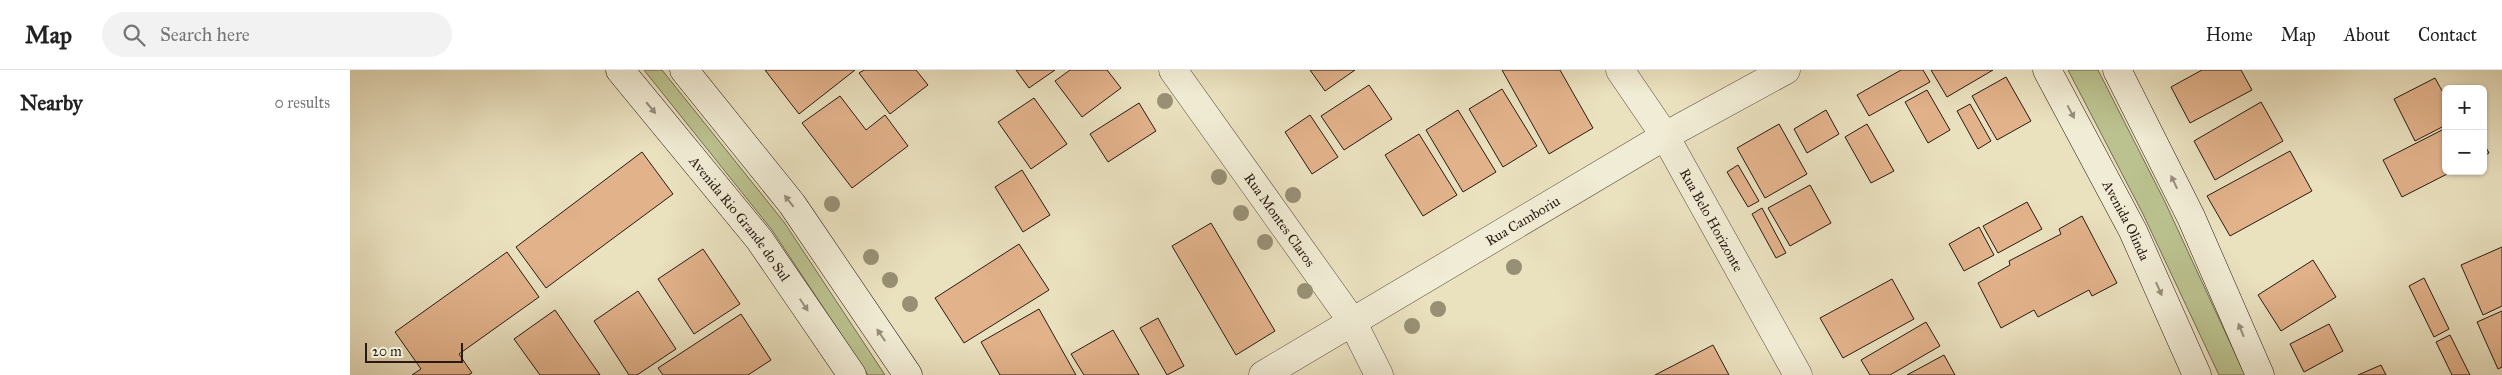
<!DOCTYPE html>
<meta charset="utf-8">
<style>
:root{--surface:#fff;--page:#f2f2f2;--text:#222;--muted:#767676;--line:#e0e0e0}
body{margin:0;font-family:"IM FELL Great Primer",serif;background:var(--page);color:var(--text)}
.controls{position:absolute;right:15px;top:15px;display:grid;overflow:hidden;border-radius:8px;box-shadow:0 1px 4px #0004}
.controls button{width:45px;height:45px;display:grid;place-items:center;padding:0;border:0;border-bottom:1px solid var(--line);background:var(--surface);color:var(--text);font:25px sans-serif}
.scale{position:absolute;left:15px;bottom:12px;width:98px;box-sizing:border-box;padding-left:5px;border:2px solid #291b13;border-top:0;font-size:14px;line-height:18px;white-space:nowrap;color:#291b13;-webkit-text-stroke:4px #f1ecd5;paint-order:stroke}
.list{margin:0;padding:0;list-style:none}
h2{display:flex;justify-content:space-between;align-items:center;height:65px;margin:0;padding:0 20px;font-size:21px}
h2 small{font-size:16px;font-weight:400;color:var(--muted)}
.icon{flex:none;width:28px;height:28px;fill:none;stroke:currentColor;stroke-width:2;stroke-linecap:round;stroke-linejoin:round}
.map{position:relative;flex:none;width:2152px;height:305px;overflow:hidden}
header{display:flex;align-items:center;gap:30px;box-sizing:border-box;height:70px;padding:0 25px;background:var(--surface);border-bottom:1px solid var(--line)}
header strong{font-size:24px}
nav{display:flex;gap:28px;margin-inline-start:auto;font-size:18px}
.search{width:350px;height:45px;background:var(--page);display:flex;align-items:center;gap:12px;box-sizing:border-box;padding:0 18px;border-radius:28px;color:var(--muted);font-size:19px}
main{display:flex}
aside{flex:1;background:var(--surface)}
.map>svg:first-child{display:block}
.green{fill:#bbc28f;stroke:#726e51}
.building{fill:#e2b28b;stroke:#291b13}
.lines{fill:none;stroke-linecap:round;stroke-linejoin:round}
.street-casing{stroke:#594c3e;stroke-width:29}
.secondary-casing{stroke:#291b13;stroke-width:29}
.street{stroke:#f1ecd5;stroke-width:28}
.secondary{stroke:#f1ecd5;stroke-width:28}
.tree{fill:#989075}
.oneway{fill:#978e7e}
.labels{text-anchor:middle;stroke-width:4;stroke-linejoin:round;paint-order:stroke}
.street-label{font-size:14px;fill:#291b13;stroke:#f1ecd5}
</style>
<header>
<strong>Map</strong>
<div class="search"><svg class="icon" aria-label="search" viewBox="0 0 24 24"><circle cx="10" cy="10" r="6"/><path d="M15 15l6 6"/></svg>Search here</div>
<nav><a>Home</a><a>Map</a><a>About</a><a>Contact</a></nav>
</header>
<main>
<aside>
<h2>Nearby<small>0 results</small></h2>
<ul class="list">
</ul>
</aside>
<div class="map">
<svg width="2152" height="305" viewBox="0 0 2152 305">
<rect width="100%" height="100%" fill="#eae1bf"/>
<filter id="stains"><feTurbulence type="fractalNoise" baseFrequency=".004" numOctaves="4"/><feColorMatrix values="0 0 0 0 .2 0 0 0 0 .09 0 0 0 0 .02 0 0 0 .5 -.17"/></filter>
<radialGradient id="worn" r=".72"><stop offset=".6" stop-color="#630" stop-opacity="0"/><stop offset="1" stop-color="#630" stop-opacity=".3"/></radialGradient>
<path class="green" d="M294,0H312L434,152L535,305H518L422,160Z
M1718,0H1748L1815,132L1895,305H1869L1793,144Z"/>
<path class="building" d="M415,0H505L449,44Z
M514,0H566L578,15L540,44L509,3Z
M666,0H705L679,18Z
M720,0H757L771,18L732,47L705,11Z
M960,0H1005L975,21Z
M1152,0H1210L1243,58L1199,84Z
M1551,0H1573L1580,12L1519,46L1507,25Z
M1581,0H1643L1597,27Z
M1852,0H1891L1902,20L1840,53L1821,17Z
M1656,7L1681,51L1647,70L1622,26Z
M2085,8L2096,28V55L2065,71L2044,29Z
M1019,15L1042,49L994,80L971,46Z
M1152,19L1187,76L1153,97L1119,39Z
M1577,20L1600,60L1578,73L1555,32Z
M490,26L516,60L535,45L558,76L502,118L452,53Z
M684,28L717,74L681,99L648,52Z
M1911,32L1933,71L1865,110L1844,71Z
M789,33L806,61L758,92L740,64Z
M1620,34L1641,71L1628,79L1607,41Z
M1108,40L1146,102L1113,122L1076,60Z
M1476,40L1489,64L1457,83L1444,59Z
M960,45L988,87L962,104L935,62Z
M1429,54L1457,104L1415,128L1387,78Z
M1517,54L1544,101L1521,113L1495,67Z
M2096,58V101H2103L2052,127L2033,90Z
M1069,64L1107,125L1073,146L1035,85Z
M2133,72L2139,83L2133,86Z
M1940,81L1962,121L1880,166L1857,126Z
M292,82L323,124L196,218L166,177Z
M1388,95L1409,131L1398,137L1377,102Z
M672,100L700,145L673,162L645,117Z
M1460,115L1481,153L1440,176L1418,138Z
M1677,132L1692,159L1648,183L1633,156Z
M1412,138L1436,183L1426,188L1402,144Z
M1732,146L1767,213L1742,226L1739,220L1688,247L1684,240L1651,258L1628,213L1660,195L1659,191L1711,164L1709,159Z
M861,153L925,261L886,285L822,176Z
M1629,157L1644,185L1614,201L1599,174Z
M669,174L699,220L614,273L585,228Z
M2152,177V236L2133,245L2111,195Z
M353,179L390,234L344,264L308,209Z
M157,182L189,227L109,284L122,303L118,305H62L71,299L45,262Z
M1963,190L1986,227L1931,261L1908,225Z
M2074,208L2099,259L2084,267L2059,216Z
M1542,209L1564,249L1493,288L1470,248Z
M288,221L326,279L287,305H279L244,251Z
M689,239L726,305H650L631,272Z
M205,240L250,305H190L164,269Z
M2152,241V297L2148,299L2127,252Z
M391,244L421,290L398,305H313L308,298Z
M808,248L834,296L817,305L790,258Z
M1576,252L1590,276L1540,305H1520L1511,290Z
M1979,254L1993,281L1954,302L1940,274Z
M763,260L789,305H734L721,284Z
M2100,265L2120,305H2102L2086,272Z
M1363,275L1379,305H1305Z
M1594,285L1605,305H1557Z
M2031,295L2036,305H2008Z"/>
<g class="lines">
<g class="street-casing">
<g id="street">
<path id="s1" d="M823,0L1002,251L1029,305"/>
<path id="s2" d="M1270,0L1315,66L1448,305"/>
<path id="s3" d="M913,305L1315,66L1436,0"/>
</g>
</g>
<g class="secondary-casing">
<g id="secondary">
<path id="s4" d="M270,0L409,169L502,305"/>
<path d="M334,0L442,134L558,305"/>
<path id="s5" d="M1697,0L1783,161L1847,305"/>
<path d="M1767,0L1841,147L1910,305"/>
</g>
</g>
<use href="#street" class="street"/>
<use href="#secondary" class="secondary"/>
</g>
<g class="tree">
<circle cx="815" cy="31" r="8"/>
<circle cx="869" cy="107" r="8"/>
<circle cx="943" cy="125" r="8"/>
<circle cx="482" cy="134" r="8"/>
<circle cx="891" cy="143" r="8"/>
<circle cx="915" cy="172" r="8"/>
<circle cx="521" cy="187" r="8"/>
<circle cx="1164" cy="197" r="8"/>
<circle cx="540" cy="210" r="8"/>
<circle cx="955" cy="221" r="8"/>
<circle cx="560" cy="234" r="8"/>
<circle cx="1088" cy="239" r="8"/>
<circle cx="1062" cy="256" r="8"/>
</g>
<defs><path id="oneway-solid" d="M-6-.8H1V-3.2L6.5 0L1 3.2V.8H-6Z" transform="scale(1.25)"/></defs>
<g class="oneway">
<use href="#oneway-solid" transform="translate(301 38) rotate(50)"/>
<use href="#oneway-solid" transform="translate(1721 42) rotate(62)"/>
<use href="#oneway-solid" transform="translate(1824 112) rotate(-115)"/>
<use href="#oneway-solid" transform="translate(439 131) rotate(-128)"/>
<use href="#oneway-solid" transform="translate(1809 219) rotate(66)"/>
<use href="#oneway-solid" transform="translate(454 235) rotate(56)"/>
<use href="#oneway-solid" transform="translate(1891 260) rotate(-112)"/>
<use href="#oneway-solid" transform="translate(531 265) rotate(-124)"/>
</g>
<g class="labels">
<g class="street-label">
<text dy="5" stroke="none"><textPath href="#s4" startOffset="191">Avenida Rio Grande do Sul</textPath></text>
<text dy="5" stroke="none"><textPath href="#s1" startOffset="184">Rua Montes Claros</textPath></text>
<text dy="5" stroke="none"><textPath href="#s3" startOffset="302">Rua Camboriu</textPath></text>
<text dy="5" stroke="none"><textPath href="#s2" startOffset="176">Rua Belo Horizonte</textPath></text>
<text dy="5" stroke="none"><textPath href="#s5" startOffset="170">Avenida Olinda</textPath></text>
</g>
</g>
<rect width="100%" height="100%" filter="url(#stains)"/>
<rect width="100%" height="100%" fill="url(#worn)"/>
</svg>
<div class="controls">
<button>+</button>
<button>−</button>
</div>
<div class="scale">20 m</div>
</div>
</main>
